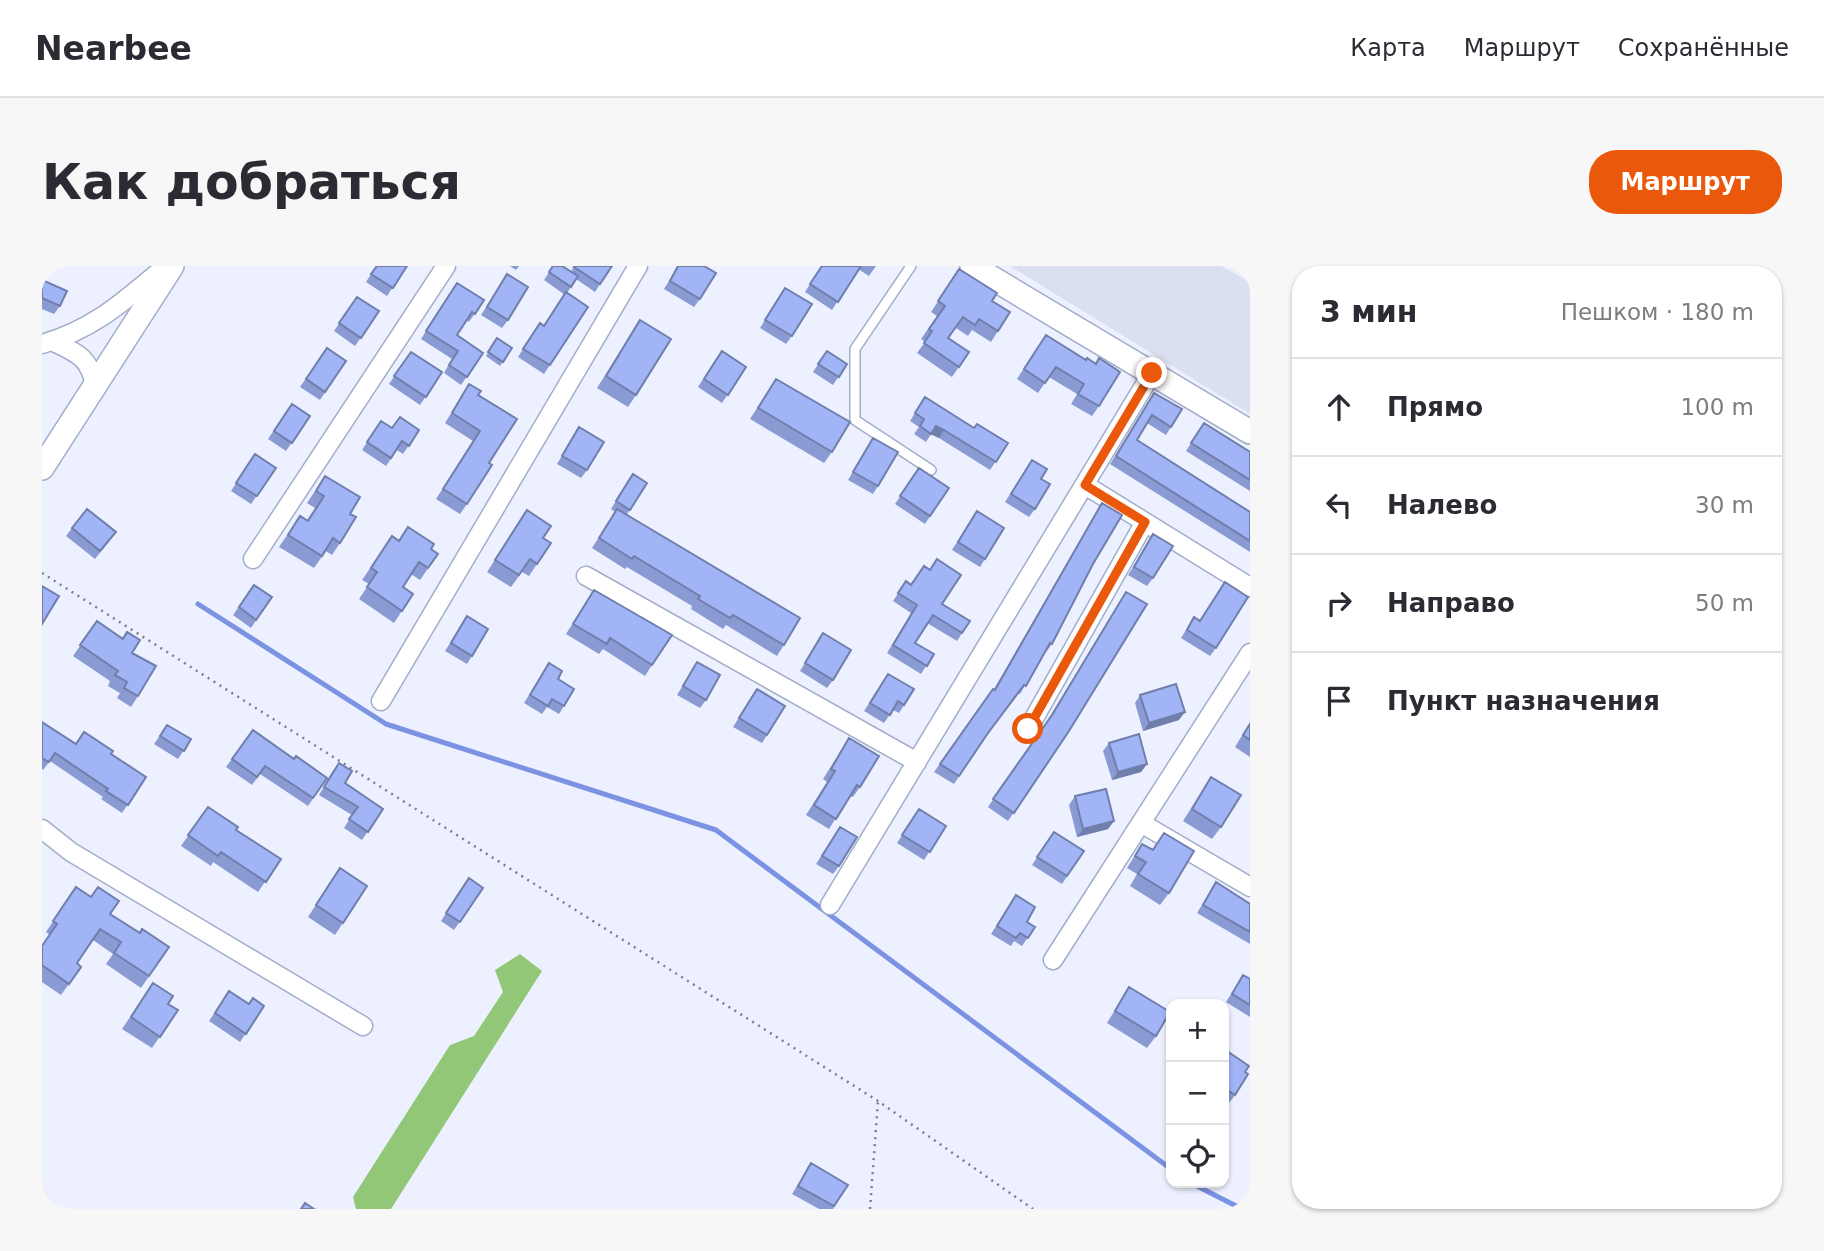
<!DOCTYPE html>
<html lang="ru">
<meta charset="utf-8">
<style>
:root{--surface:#fff;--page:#f7f7f7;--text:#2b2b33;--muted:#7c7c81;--line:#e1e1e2;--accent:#ea580c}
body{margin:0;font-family:"DejaVu Sans",sans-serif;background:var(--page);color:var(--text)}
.controls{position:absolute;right:21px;bottom:21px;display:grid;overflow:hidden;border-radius:14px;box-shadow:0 2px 5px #0004}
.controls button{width:63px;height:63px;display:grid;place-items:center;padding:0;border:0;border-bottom:2px solid var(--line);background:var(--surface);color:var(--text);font:35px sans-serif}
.stop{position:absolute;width:21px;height:21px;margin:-16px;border:5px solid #ea580c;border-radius:50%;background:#fff}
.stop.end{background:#ea580c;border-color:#fff;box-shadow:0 2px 7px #0008}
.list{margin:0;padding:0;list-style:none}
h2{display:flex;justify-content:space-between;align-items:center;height:91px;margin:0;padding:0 28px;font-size:30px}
h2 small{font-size:23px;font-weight:400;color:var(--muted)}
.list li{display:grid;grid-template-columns:46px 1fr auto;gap:21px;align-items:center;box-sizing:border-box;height:98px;padding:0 28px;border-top:2px solid var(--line)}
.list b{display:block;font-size:26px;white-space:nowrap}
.list em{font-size:23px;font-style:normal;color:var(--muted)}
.icon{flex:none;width:38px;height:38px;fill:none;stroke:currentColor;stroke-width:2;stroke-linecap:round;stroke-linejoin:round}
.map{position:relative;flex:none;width:1208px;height:943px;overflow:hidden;border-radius:28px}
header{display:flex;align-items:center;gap:42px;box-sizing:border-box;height:98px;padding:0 35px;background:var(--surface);border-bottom:2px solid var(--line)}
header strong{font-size:33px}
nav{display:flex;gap:38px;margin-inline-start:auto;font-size:24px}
.intro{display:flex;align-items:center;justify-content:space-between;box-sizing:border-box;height:168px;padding:0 42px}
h1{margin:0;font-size:49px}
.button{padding:18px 32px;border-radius:28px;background:var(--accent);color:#fff;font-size:24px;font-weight:700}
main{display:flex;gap:42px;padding:0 42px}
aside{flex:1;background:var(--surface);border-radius:28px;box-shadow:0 2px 5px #0004}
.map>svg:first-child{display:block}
.built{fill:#dae0ef}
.forest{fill:#92c778}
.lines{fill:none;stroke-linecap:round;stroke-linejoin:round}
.stream{stroke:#7c92e2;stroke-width:5}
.service-casing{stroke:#a2adcb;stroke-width:12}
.minor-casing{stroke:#a2adcb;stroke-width:21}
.tertiary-casing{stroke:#a2adcb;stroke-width:26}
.path{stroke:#7b7f8b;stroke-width:2.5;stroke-dasharray:2 5;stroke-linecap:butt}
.service{stroke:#fff;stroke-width:9}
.minor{stroke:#fff;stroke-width:18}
.tertiary{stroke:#fff;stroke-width:23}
.wall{fill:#8a9bd4}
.shaded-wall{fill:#707eac}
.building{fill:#a0b4f6;stroke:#707eac;stroke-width:2}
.route{stroke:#ea580c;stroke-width:9}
</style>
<header>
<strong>Nearbee</strong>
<nav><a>Карта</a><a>Маршрут</a><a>Сохранённые</a></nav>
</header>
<div class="intro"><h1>Как добраться</h1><a class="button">Маршрут</a></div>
<main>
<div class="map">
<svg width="1208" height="943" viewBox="0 0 1208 943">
<rect width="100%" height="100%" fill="#edf1ff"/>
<path class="built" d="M968,0H1179L1208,16V148Z"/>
<path class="forest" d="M478,688L500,705L349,943H314L311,931L408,779L432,770L461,726L453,704Z"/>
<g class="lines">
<path class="stream" d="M156,338L344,458L674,564L1129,903
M1149,917L1200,943"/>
<g class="service-casing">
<path id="service" d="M869,0L813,83V154L889,204"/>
</g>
<g class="minor-casing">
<path id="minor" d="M10,75C34,87 47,90 53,119
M0,78C53,63 83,34 124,0
M1043,219L1208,321
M211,293L404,0
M544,310L875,496
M339,435L596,0
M986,463L1103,256
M1099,557L1208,621
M0,563L29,586L321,760
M788,639L1110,107
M1011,694L1208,387"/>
</g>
<g class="tertiary-casing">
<path id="tertiary" d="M930,0L1208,166
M0,202L130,0"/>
</g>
<path class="path" d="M0,307L836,835L991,943
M828,943L836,835"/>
<use href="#service" class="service"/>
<use href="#minor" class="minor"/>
<use href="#tertiary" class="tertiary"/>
</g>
<path class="wall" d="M334,0H365L345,30L324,16Z
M468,0H477L474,4Z
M511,0L529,6L532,0H570L553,26L534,13L525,27L546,41L502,108L476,91L498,57L502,60L523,29L502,14Z
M636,0H662L658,33L652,41L622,23Z
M779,0H834L827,10L816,3L790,44L763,26Z
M917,3L950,35L956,65L949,76L930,64L926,70L914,62L906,72L927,86L910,111L875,87L883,76L879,73L895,50L889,46Z
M465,8L466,54L460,62L439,49Z
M0,14L18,40L12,48L0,43Z
M415,17L442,34L427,56L425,54L415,69L441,87L419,119L402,107L410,93L379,73Z
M743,22L750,70L744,78L718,62Z
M315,31L337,45L313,80L292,65Z
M598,54L594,129L586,141L555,122Z
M455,72L470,82L458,100L444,90Z
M997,79L1044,94L1057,140L1050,150L1029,138L1035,128L1007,111L996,127L975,113Z
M285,82L304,95L278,134L258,121Z
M785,85L805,98L791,119L771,106Z
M369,86L400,106L378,139L347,118Z
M674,93L704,101L680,137L656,121Z
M734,113L790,186L782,197L708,153Z
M427,118L436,129L447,197L425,238L418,248L394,233L431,175L403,157Z
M1112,127L1129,161L1124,169L1105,157L1095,174L1208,246V286L1068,198Z
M883,131L932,162L966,177L948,204L897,172L889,168L884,176L872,168L877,161L868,155Z
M250,138L268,150L244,185L226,173Z
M339,155L350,162L377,164L361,188L355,184L344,200L320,184Z
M1162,157L1208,186V225L1144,185Z
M537,161L545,204L539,212L515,198Z
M831,172L836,220L831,228L806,214Z
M213,188L234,202L209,238L189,225Z
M990,194L999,213L993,243L987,251L963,236Z
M877,202L907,222L883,258L853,238Z
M283,210L308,248L298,277L290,289L284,285L272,302L237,281L258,250L265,254L273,242L265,237Z
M585,217H605L585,248L742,379L735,390L684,359L681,363L649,343L650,340L585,301L583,303L550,282L573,246L569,243Z
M1060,237L1051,298L1010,378L1004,386H1003L978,428L976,427L943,472L912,518L892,506L951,423H952Z
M485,244L501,272L495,298L487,310L480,306L469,321L445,306Z
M929,254L943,293L938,301L910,284Z
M30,262L68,274L53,293L24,270Z
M1111,268V312L1105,320L1086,309Z
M350,270L357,275L389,283L396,288L378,314L369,308L361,321L371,328L352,357L317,333L327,318L320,314Z
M864,315L928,355L915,375L885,357L873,377L892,388L879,408L845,387L869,347L851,335Z
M212,319L230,331L209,362L191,349Z
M552,324L610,399L603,410L561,383L557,388L524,368Z
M1084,326L1027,465L966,555L946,541L1004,457Z
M425,350L430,390L425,398L403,385Z
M1152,351L1174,382L1168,390L1139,372Z
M55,355L80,372L85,366L90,387L96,430L89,441L75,432L78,427L66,420L68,415L31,390Z
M781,367L791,414L785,422L758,405Z
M655,396L664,434L658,442L635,429Z
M507,397L522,440L517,448L505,441L500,448L482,437Z
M846,408L862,439L857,447L851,444L842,457L822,445Z
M715,423L725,469L720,477L691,461Z
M1098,429L1137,454L1101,465L1093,437Z
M0,456L34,478L69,488L104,511L80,547L59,533L61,531L8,495L1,504L0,503Z
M1208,456V491L1193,481Z
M125,459L149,473L136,493L112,478Z
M211,464L252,493L285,512L266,540L218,508L210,519L184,501Z
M807,472L818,521L811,531L808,530L787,563L764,549L785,516L781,513Z
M1067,477L1105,498L1099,506L1070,514L1061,485Z
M291,505L303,517L341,543L320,574L302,562L310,549L277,529Z
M1169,511L1179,561L1170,573L1141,555Z
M1033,530L1072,555L1066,563L1035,571L1027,539Z
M166,541L194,564L239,593L216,626L171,596L169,600L139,580Z
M877,543L904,560L882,594L855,577Z
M798,561L797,600L791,608L774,598Z
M1012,566L1042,585L1020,618L990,599Z
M1122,567L1127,627L1118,639L1088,620L1095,608L1085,602L1100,578L1110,584Z
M298,602L325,620L293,669L266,651Z
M427,612L441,622L412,664L399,655Z
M1174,616L1208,638V678L1155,647Z
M34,621L68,648L98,667L127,681L99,722L64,698L71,688L51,674L35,697L39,701L19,729L0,716V680L8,669L4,666Z
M969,637L985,656L993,661L980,680L972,675L969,680L949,668Z
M1201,709L1208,713V751L1184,736Z
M111,717L126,738L136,744L110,782L80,763Z
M1087,721L1114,770L1105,782L1065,757Z
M187,725L207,738L222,740L198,776L167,755Z
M1182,783L1203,806L1193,829L1184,841L1182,839Z
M769,897L806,919L791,943H777L750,928Z"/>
<path class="shaded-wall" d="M894,160L902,164L897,172L888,168Z
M1143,446L1137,454L1101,465L1107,457Z
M1105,498L1099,506L1070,514L1076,506Z
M1072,555L1066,563L1035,571L1041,563Z"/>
<path class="building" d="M335,0H365L351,22L329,8Z
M511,0H520L536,10L529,21L507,6Z
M533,0H570L558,18L532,1Z
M636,0H662L674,7L658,33L628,15Z
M780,0H819L796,36L768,18Z
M917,3L955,27L950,35L968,46L956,65L937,53L933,59L921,51L906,72L927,86L917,101L882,77L890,65L887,63L903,40L896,35Z
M465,8L486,21L466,54L445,41Z
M0,14L25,25L18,40L0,32Z
M415,17L442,34L433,48L430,46L415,69L441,87L425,111L407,99L416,85L384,65Z
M743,22L770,38L750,70L723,54Z
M524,26L546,41L508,99L481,83L498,57L502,60Z
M315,31L337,45L319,72L297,57Z
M598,54L629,73L594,129L564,110Z
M1004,69L1044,94L1045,92L1054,98L1057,92L1078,106L1057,140L1036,128L1042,118L1014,101L1003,117L982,103Z
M455,72L470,82L461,96L446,86Z
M285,82L304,95L283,126L264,113Z
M680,85L704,101L686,129L662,113Z
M785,85L805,98L797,111L776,98Z
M369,86L400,106L384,131L352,110Z
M734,113L808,156L790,186L716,142Z
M427,118L439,125L436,129L475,153L447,197L450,199L425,238L401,223L438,165L410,147Z
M1112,127L1140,143L1129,161L1110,149L1095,174L1208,246V275L1074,190Z
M883,131L932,162L935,158L966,177L954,196L902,164L894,160L889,168L878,160L882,153L873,147Z
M250,138L268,150L250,177L232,165Z
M358,151L377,164L367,180L360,175L349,192L325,176L339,155L350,162Z
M1162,157L1208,186V214L1149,177Z
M537,161L562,176L545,204L520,190Z
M831,172L856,186L836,220L811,206Z
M213,188L234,202L215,230L194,217Z
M990,194L1005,203L999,213L1008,218L993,243L969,228Z
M877,202L907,222L888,250L858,230Z
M591,208L605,217L588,244L574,235Z
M283,210L318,231L308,248L314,251L298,277L291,272L280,290L246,269L258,250L266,255L282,230L274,225Z
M1060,237L1080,249L1051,298L1010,378L1008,377L984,420L982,419L946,467L917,510L898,498L951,423L953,424Z
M45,243L74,266L58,285L30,262Z
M575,243L758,352L742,379L691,349L688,352L656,333L658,330L592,290L590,293L557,272Z
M485,244L509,260L501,272L509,277L495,298L488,293L477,309L453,294Z
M935,245L962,262L943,293L916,276Z
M366,261L392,278L389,283L396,288L386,302L377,296L361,321L371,328L360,345L325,321L335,306L329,302L350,270L357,275Z
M1111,268L1131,280L1111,312L1092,301Z
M895,293L919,309L900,338L928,355L920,367L891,349L873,377L892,388L885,400L851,379L875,339L856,327L864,315L869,319L882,300L888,304Z
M1183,316L1206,331L1174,382L1145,364L1152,351L1158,355Z
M212,319L230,331L214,354L197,341Z
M0,320L17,330L0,358Z
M552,324L630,369L610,399L568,372L565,378L531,358Z
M1084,326L1105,338L1027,465L972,547L951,533L1010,449Z
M425,350L446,363L430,390L409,377Z
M55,355L81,373L85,366L98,374L90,387L114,400L96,430L82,422L85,416L73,409L76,405L38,379Z
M781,367L809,384L791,414L763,397Z
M655,396L678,409L664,434L641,420Z
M507,397L520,405L516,413L532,423L522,440L510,433L506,440L488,429Z
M846,408L872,423L862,439L856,435L848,449L828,437Z
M1134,418L1143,446L1107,457L1098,429Z
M715,423L743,440L725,469L697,452Z
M0,456L34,478L42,466L71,485L69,488L104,511L86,539L64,525L66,523L13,487L7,496L0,492Z
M1208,458V474L1201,469Z
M125,459L149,473L142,485L118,470Z
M211,464L252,493L254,490L285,512L271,532L223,500L215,511L190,493Z
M1097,468L1105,498L1076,506L1067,477Z
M807,472L837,490L818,521L815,519L794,553L772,539L793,505L789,503Z
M297,497L310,505L303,517L341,543L326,566L307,553L316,541L282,521Z
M1169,511L1199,529L1179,561L1150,543Z
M1064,523L1072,555L1041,563L1033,530Z
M166,541L196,561L194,564L239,593L224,616L179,586L176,590L146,569Z
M877,543L904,560L888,586L860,569Z
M798,561L815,571L797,600L780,590Z
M1012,566L1042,585L1025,610L995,591Z
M1122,567L1152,585L1127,627L1096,608L1104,596L1093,590L1100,578L1111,584Z
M298,602L325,620L301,657L274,639Z
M427,612L441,622L418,656L404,647Z
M1174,616L1208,638V666L1161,639Z
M34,621L49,631L56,621L77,635L68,648L98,667L100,663L127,681L107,710L72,687L79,676L58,663L35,697L39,701L27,718L0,699V680L15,658L11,655Z
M974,629L993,641L985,656L993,661L986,672L978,667L974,672L955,660Z
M1201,709L1208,713V739L1190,728Z
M111,717L131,730L126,738L136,744L118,771L89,751Z
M1087,721L1128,746L1114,770L1073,745Z
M187,725L207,738L211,732L222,740L204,768L173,747Z
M1182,783L1207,800L1203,806L1206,808L1193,829L1182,822V817L1185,811L1182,809Z
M769,897L806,919L792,940L756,920Z
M263,937L272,943H259Z"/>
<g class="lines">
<path class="route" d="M986,463L1103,256L1043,219L1110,107"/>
</g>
</svg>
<div class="controls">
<button>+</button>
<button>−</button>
<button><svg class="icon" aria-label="locate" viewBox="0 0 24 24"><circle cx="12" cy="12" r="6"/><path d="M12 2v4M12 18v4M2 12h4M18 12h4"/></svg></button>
</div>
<div class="stop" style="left:986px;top:463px"></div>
<div class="stop end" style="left:1110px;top:107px"></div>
</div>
<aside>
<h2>3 мин<small>Пешком · 180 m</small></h2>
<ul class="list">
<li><svg class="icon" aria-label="ahead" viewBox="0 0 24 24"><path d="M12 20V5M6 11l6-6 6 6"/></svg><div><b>Прямо</b></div><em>100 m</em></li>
<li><svg class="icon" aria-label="left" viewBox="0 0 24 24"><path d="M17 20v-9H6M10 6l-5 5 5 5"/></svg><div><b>Налево</b></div><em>30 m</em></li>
<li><svg class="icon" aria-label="right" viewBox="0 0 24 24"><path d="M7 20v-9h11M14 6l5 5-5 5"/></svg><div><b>Направо</b></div><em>50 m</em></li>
<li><svg class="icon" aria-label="arrive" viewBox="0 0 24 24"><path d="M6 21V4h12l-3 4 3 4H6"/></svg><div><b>Пункт назначения</b></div></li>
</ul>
</aside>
</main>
